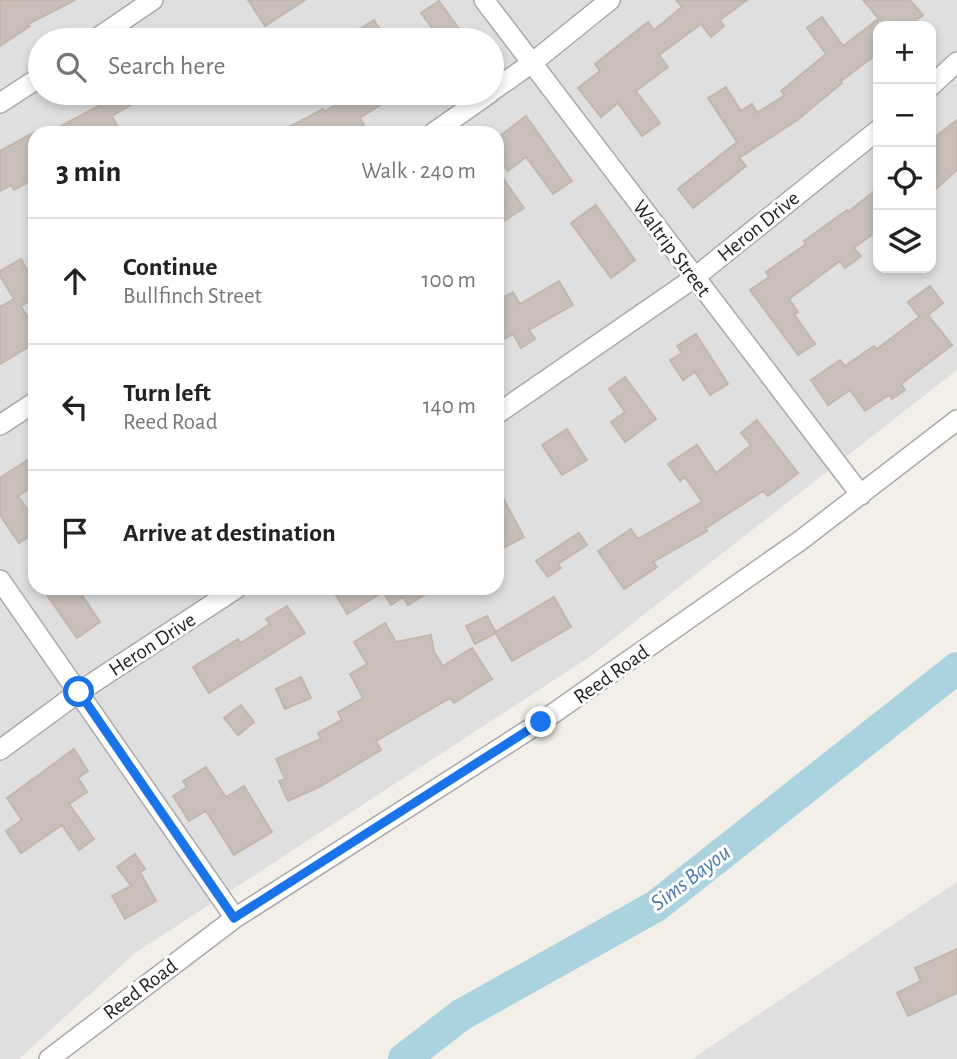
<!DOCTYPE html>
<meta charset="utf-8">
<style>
:root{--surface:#fff;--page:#f2f2f2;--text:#222;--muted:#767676;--line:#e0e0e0}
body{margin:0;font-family:"Alegreya Sans",sans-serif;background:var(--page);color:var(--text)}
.controls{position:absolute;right:21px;top:21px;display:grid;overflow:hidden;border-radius:14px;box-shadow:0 4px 10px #0003}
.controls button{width:63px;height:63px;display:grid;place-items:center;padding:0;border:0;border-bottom:2px solid var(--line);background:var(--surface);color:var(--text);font:35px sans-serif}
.stop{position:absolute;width:21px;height:21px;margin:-16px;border:5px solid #1a73e8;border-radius:50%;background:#fff}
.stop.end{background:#1a73e8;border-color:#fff;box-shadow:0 2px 7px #0008}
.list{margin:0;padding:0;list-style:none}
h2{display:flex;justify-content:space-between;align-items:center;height:91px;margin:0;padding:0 28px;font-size:30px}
h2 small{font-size:23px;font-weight:400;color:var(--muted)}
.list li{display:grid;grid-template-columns:46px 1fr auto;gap:21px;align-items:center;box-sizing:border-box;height:126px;padding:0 28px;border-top:2px solid var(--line)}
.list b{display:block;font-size:26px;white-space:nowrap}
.list p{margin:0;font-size:23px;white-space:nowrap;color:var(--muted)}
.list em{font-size:23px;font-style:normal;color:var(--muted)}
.icon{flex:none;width:38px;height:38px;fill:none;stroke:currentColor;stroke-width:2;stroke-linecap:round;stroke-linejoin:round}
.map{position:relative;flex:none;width:957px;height:1059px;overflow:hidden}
.search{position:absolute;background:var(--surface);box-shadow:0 4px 10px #0003;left:28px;top:28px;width:476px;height:77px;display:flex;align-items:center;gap:18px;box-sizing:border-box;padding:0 24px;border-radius:38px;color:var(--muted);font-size:26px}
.panel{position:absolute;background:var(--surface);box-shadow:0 4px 10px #0003;left:28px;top:126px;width:476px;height:469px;border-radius:21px}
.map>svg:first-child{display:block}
.residential{fill:#e0dfdf;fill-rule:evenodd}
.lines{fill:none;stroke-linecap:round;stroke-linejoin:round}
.river{stroke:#aad3df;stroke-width:32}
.building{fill:#c7bfb8;stroke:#c4b6ab;stroke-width:2}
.minor-casing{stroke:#a9a9a9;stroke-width:22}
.minor{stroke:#fff;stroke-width:19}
.route{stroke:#1a73e8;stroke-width:9}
.labels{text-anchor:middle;stroke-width:6;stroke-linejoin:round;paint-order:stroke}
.street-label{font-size:21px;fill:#222;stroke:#fff}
.water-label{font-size:23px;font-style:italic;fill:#4a7aab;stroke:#fff}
</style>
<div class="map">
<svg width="957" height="1059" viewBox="0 0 957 1059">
<rect width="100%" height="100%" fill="#f2efe9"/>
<path class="residential" d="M0,0H957V370L591,656L135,953L19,1059H0ZM878,26H931V268H878ZM40,40H492V93H40ZM35,133H497V588H35Z
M957,882V1059H692Z"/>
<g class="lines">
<path class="river" d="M404,1059L461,1015L656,906L957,668"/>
</g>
<path class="building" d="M0,0H75L28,24L30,26L0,46Z
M248,0H305L265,26Z
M676,0H747L720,20L724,26L711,37L701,24L659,55L668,67L636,91L660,123L642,136L618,103L601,117L578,88L600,71L595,64L620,44L648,22L654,30L682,7Z
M863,0H910L923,15L909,26H885Z
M439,1L467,40H441L421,13Z
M822,17L843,46L878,19V53L841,81L842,83L796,121L739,158L746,166L693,208L678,189L737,142L708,98L726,87L741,111L752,104L757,113L785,95L781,91L826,54L807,28Z
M374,20L387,40H364L358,30Z
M104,93H151L112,116L121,133H48L108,101Z
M352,93H399L360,118L364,125L352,133H278L323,109L325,112Z
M526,116L572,181L553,194L526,157L508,171L497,156V138Z
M957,120V170L931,193V140Z
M35,132V178L14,190L11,185L0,191V151Z
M497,170L524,208L504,221L497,211Z
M878,188V230L854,248L861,256L845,268L840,261L789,299L798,312L794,314L815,344L798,355L750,290L769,277L766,272L806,244L804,241L847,210L848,212Z
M596,205L635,260L611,278L571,223Z
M21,259L35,284V298L21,306L35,330V343L0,364V307L14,299L0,276V271Z
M559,281L573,305L529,330L535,339L521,348L513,334L502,340L497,332V301L513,292L520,304Z
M930,286L943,303L928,315L952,345L901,384L905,390L892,399L889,395L865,411L850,390L828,405L811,380L840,360L845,366L874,346L877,349L919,317L908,302Z
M696,334L728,384L710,395L695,372L683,380L670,360L682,353L677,346Z
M625,377L656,419L625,442L611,422L625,412L609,389Z
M757,420L798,473L768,496L763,491L706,528L707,531L653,562L657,567L624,589L598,551L631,529L638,539L702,502L685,477L680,481L668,464L697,445L716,473L751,445L741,433Z
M567,429L587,460L562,475L542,445Z
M35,455V485L18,496L35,520V532L19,543L0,515V478Z
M497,487L524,537L503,548L497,538Z
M579,533L587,545L558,564L561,568L548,577L536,561Z
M42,588H77L100,622L77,638Z
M332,588H435L408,605L403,597L391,605L383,592L347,614Z
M554,597L571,627L512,661L495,632Z
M287,606L305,633L209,693L193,667L238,639L241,643L270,624L266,619Z
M487,616L496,633L475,644L466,626Z
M385,623L396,642L431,635L434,652L443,666L472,648L492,679L454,703L450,698L376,741L381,750L319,787L288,801L279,781L285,779L276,759L321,739L318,733L342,720L338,712L363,698L350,674L367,664L354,642Z
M301,677L311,698L285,709L276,689Z
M241,705L254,722L238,735L224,718Z
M74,749L88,771L78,778L87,792L69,804L94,839L79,850L62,825L21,853L6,831L22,820L7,798Z
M206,767L226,797L244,786L272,832L234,855L206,811L189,821L173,796L187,787L183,781Z
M135,854L145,869L140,872L156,901L125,919L112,896L131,886L117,867Z
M957,949V993L908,1016L897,993L921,981L915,968Z"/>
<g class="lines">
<g class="minor-casing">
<path id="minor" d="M484,0L861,495
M94,40L153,0
M931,86L957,62
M492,91L532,63L610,0
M0,103L40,77
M433,133L490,93
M497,414L694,278L878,130
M0,425L35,402
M0,580L235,918
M0,750L79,692L237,588
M49,1059L235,918L541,722L801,540L957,420"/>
</g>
<use href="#minor" class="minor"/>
</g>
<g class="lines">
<path class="route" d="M79,692L234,918L541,722"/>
</g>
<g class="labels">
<g class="street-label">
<text transform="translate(758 226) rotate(-39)" y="7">Heron Drive</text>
<text transform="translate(672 248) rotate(53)" y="7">Waltrip Street</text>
<text transform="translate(152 644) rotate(-33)" y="7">Heron Drive</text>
<text transform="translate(611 674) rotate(-35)" y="7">Reed Road</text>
<text transform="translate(140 989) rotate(-37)" y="7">Reed Road</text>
</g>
<g class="water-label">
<text transform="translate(690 877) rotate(-37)" y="8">Sims Bayou</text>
</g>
</g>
</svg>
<div class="controls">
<button>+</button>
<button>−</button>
<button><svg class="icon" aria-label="locate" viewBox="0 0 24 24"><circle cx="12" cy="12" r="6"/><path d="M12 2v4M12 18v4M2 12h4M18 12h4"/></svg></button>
<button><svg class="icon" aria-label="layers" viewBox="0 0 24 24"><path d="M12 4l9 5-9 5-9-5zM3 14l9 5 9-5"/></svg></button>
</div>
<div class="stop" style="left:79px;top:692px"></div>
<div class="stop end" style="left:541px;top:722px"></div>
<div class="search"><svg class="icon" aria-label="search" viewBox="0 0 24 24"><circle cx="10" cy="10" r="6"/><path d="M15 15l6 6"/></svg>Search here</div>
<section class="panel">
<h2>3 min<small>Walk · 240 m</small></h2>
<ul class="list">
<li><svg class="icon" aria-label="ahead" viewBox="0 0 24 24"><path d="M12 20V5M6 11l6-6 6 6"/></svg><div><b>Continue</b><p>Bullfinch Street</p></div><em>100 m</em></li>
<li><svg class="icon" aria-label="left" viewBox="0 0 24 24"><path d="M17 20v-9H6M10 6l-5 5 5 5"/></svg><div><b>Turn left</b><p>Reed Road</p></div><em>140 m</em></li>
<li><svg class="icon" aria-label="arrive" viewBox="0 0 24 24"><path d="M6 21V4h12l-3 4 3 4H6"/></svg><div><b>Arrive at destination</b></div></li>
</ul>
</section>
</div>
